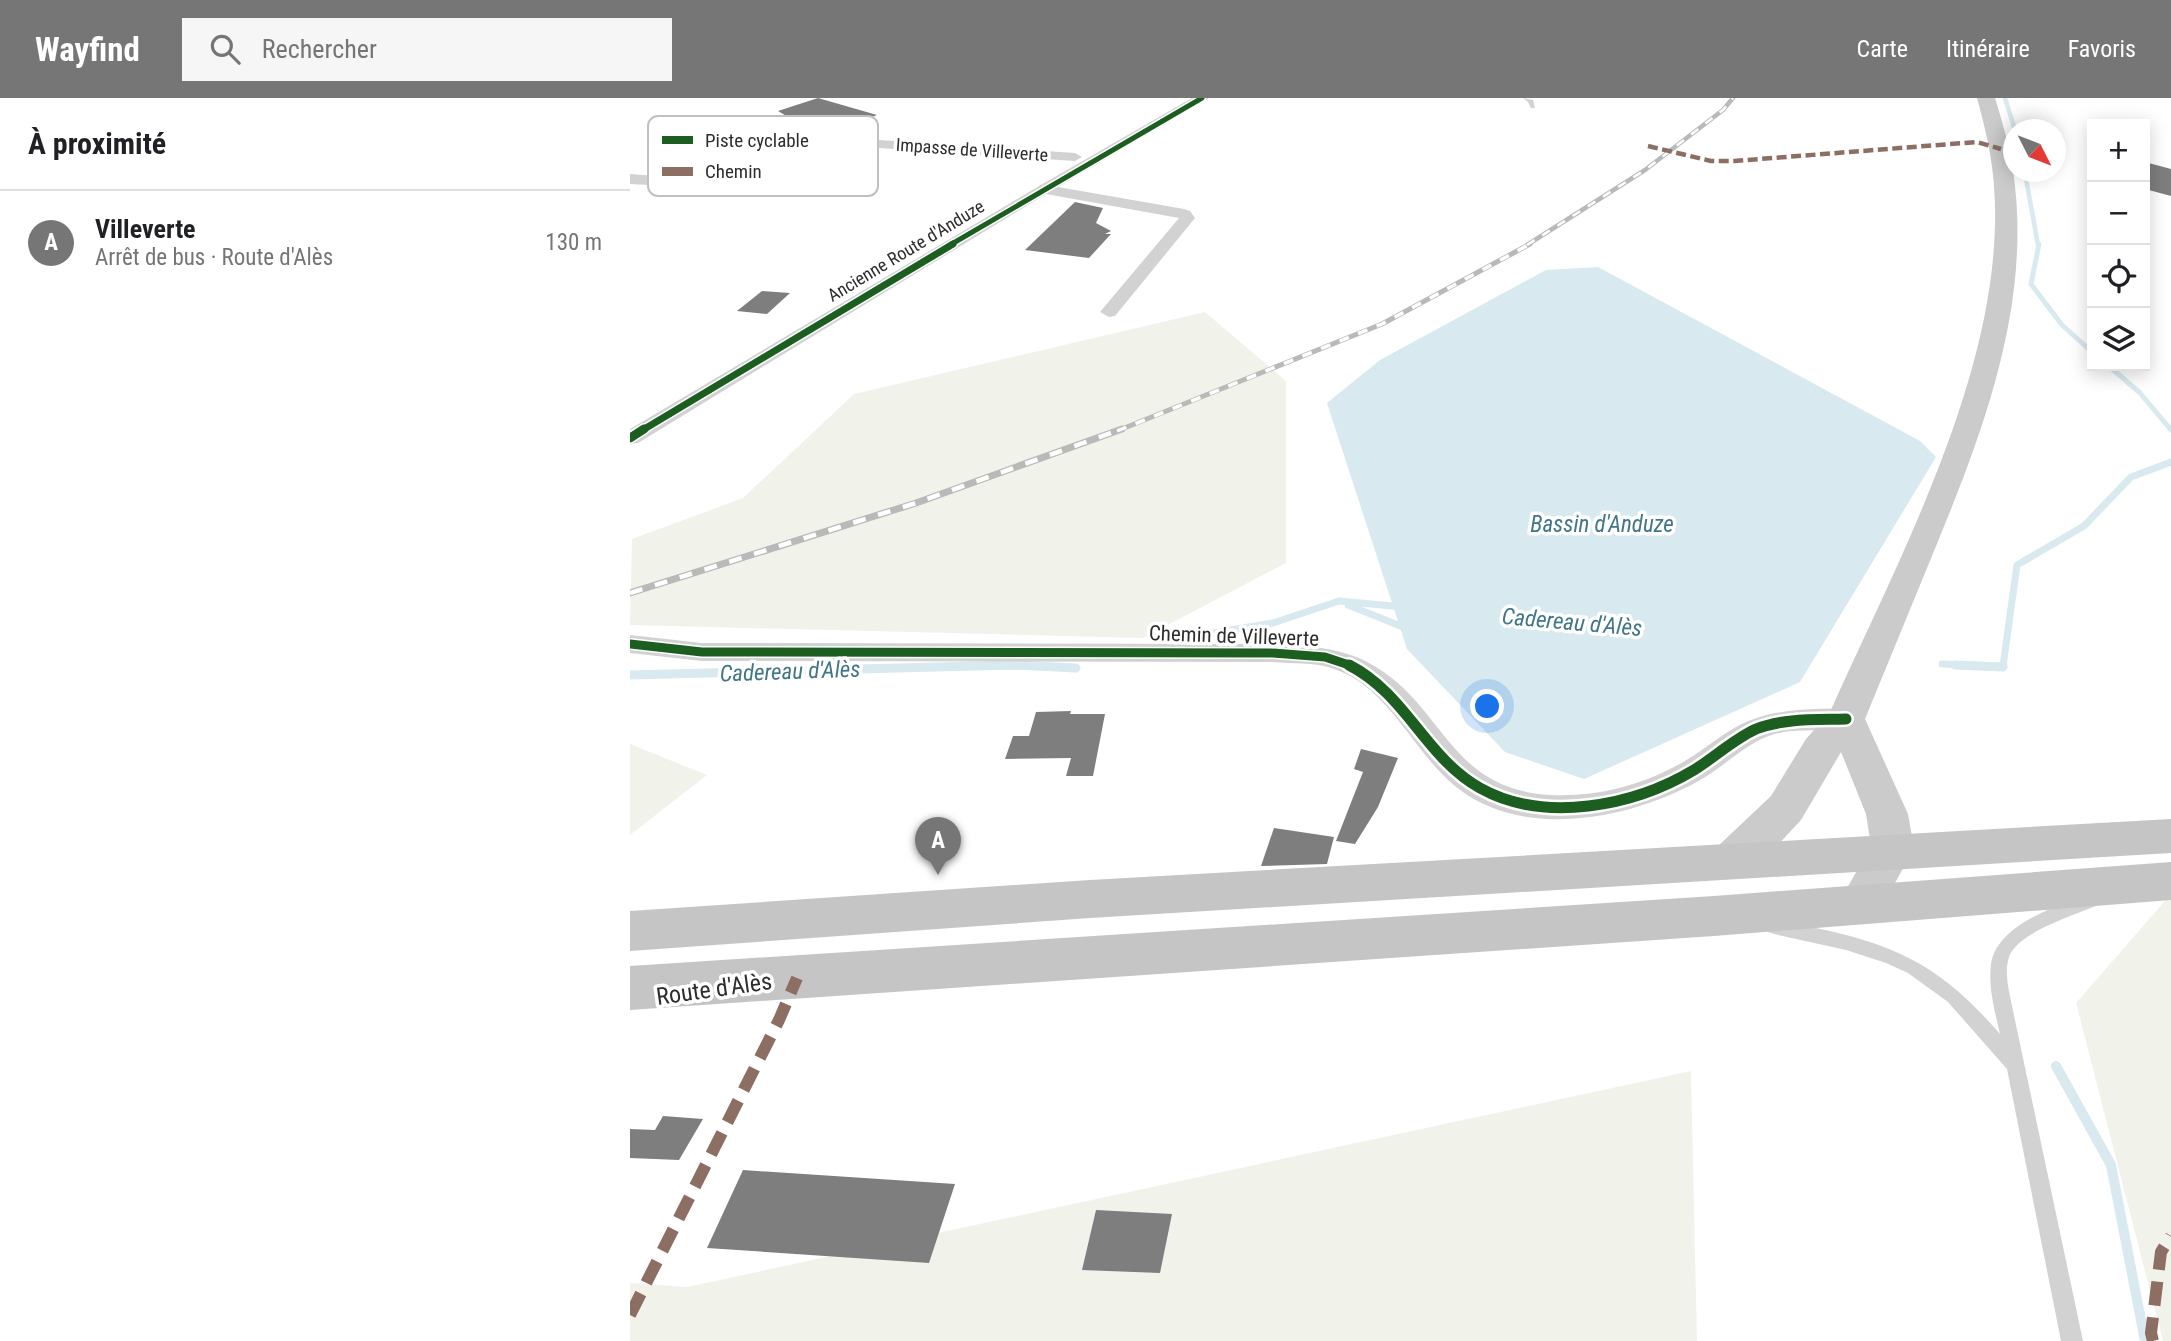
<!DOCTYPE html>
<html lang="fr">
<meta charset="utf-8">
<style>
:root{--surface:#fff;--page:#f6f6f6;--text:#202124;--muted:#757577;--line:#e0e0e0;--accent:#767676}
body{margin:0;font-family:"Roboto Condensed",sans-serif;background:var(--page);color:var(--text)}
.controls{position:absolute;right:21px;top:21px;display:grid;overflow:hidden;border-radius:0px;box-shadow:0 4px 18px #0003}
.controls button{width:63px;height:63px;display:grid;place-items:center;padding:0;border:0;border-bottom:2px solid var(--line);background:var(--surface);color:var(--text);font:35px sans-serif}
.compass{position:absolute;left:1373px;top:21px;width:63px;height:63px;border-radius:50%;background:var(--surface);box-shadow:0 4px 18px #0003;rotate:132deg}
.you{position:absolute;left:858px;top:609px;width:24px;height:24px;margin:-18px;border:5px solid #fff;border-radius:50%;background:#1a73e8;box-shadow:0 0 0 10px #1a73e833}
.badge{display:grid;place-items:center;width:46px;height:46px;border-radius:50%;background:var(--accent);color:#fff;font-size:23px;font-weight:700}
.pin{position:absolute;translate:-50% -58px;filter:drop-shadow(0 2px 4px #0008)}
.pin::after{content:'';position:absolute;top:37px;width:24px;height:21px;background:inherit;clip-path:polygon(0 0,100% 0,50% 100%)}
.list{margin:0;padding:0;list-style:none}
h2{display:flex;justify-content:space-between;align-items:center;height:91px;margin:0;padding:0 28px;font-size:30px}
h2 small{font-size:23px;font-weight:400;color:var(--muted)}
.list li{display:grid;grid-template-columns:46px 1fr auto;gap:21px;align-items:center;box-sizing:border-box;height:105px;padding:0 28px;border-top:2px solid var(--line)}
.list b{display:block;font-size:26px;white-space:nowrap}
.list p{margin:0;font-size:23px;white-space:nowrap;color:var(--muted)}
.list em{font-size:23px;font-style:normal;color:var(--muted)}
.icon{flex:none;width:38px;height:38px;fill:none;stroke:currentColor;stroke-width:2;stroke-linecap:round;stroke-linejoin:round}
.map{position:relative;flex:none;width:1541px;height:1243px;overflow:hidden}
header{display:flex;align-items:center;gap:42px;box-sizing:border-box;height:98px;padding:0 35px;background:var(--accent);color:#fff}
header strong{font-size:33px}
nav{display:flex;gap:38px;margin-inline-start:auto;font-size:24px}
.search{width:490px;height:63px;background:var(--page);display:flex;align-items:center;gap:18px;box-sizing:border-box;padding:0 24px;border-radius:0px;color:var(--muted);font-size:26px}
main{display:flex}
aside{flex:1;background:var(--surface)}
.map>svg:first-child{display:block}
.green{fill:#f1f3eb}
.water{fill:#d8e9ef}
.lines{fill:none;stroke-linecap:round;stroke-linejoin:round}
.stream-far4{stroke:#d8e9ef;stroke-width:4.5}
.stream-far3{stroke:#d8e9ef;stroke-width:5}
.stream-far2{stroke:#d8e9ef;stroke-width:7}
.stream-far1{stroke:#d8e9ef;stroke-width:9}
.stream{stroke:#d8e9ef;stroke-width:10}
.building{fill:#7e7e7e}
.service{fill:#d2d2d2;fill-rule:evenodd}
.minor{fill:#d2d2d2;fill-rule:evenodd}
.secondary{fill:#cbcbcb;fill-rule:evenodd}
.primary{fill:#c5c5c5;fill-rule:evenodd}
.rail-far2-casing{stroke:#b9b9b9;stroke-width:4.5}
.rail-far1-casing{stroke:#b9b9b9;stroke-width:5}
.rail-casing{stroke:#b9b9b9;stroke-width:7}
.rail-far2{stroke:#fff;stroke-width:2.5;stroke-dasharray:9;stroke-linecap:butt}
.rail-far1{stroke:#fff;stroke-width:3.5;stroke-dasharray:10;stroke-linecap:butt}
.rail{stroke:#fff;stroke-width:4.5;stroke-dasharray:13;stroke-linecap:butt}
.quiet-far1{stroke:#8d6e63;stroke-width:4.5;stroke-dasharray:10 4.5;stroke-linecap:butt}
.quiet{stroke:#8d6e63;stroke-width:12;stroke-dasharray:24 12;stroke-linecap:butt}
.cycleway-far3-casing{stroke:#fff;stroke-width:8}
.cycleway-far2-casing{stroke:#fff;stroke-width:10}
.cycleway-far1-casing{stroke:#fff;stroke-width:12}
.cycleway-casing{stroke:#fff;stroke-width:16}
.cycleway-far3{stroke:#1b5e20;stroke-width:5}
.cycleway-far2{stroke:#1b5e20;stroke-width:7}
.cycleway-far1{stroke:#1b5e20;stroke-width:9}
.cycleway{stroke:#1b5e20;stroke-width:11}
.labels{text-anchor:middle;stroke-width:7;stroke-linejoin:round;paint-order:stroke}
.far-street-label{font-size:18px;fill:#2d2d2d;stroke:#fff}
.street-label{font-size:21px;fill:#2d2d2d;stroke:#fff}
.water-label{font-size:23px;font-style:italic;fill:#417688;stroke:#fff}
.near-street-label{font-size:24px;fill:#2d2d2d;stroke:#fff}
.key{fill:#fff;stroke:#c0c0c0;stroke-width:2}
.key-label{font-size:19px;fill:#2d2d2d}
</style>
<header>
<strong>Wayfind</strong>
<div class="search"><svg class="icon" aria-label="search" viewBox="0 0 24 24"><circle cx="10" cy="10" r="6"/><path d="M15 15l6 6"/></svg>Rechercher</div>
<nav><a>Carte</a><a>Itinéraire</a><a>Favoris</a></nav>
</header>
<main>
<aside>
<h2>À proximité<small></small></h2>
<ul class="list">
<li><span class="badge">A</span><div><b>Villeverte</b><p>Arrêt de bus · Route d'Alès</p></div><em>130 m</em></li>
</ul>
</aside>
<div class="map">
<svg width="1541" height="1243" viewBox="0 0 1541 1243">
<rect width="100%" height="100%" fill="#fff"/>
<path class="green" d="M575,214L656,283V465L513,540L0,527L2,441L113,400L224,296Z
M0,646L77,677L0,737Z
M1541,796V1243H1533L1446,905Z
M1061,973L1067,1243H0V1185L57,1189Z"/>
<path class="water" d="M968,169L1290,343L1306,359L1170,584L954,681L875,654L777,551L697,305L750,262L916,172Z"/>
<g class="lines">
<path class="stream-far4" d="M1375,0L1385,32
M1395,75L1408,147"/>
<path class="stream-far3" d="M1409,146L1401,186L1432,227L1462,254
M1479,268L1510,295L1541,332"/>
<path class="stream-far2" d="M718,507L778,531
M547,541L643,525L709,503L773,509
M1312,566L1360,568
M331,568H413
M1373,568L1387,467L1454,428L1501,379L1541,364"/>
<path class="stream-far1" d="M1325,567L1373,569V567
M0,577L384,567L446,570"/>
<path class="stream" d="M1426,968L1481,1067L1515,1243"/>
</g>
<path class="building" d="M188,0L247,17L192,39L148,13Z
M1515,64L1541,71V98L1515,91Z
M445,104L473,110L466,125L481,133L475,136H481L459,160L395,152Z
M132,193L160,195L137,216L107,213Z
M441,613L440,616H475L463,678H436L441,660L375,661L383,638H399L406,614Z
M731,651L768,660L748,709L725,746L706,743L733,674L724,671Z
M644,730L704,739L697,766L631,768Z
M33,1018L73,1021L49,1062L0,1060V1031L25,1032Z
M113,1072L325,1086L299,1165L77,1150Z
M466,1112L542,1116L530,1175L452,1172Z"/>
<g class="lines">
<path class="service" d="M893,0L903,2L905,10H901L898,4Z
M1462,795L1468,797L1470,802L1468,807C1445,817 1388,834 1379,859C1374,874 1379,893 1382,908L1453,1243H1431L1377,971L1318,904L1278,875L1256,865L1216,852L1144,836L1138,834L1136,829L1138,824C1152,819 1172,827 1186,830C1269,847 1314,871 1370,936C1365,914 1358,889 1361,866C1367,826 1429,807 1462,795Z"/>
<path class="minor" d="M562,0H579L428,89L554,111L560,113L565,120L485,218L479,219L470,214L549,120L416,96L8,345L0,346V331L409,88Z
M205,39L445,55L452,59L445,63L205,47C178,53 160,78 134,86C102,97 36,87 0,86V76C26,78 103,86 124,80C154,70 174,46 205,39Z
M0,537L72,545L643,546C679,548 714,549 746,569C816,612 820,691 920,697C963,699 1006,689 1044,669C1066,658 1085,641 1106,629C1130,616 1157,612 1184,611C1198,611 1212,609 1226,614L1230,621L1226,628C1197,637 1165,627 1136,639C1110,650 1090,672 1065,685C992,724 880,744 815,679C779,644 753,585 701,570C683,564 662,566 643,564L72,563L0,555Z"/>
<path class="secondary" d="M1347,0H1365C1374,29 1382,58 1385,88C1399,215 1351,339 1304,453C1281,509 1258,565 1235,621L1278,716L1284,750L1246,820L1230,825L1214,820L1208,806L1241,748L1236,716L1211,654L1171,722L1145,750L1116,776L1101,781L1086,776L1079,763L1086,750L1141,698L1176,641L1200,614C1270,457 1377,263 1364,88C1362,58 1355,29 1347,0Z"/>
<path class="primary" d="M1541,721V755L460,820L0,853V813L460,782Z
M1541,764V802L1084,838L0,912V868L1084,798Z"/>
<g class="rail-far2-casing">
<path id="rail-far2" d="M897,147L1015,72L1093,12L1103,0"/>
</g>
<g class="rail-far1-casing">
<path id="rail-far1" d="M487,333L752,226L900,146"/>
</g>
<g class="rail-casing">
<path id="rail" d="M0,495L286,405L492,331"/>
</g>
<use href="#rail-far2" class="rail-far2"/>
<use href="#rail-far1" class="rail-far1"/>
<use href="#rail" class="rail"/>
<path class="quiet-far1" d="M1018,48L1081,63H1104L1347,44L1371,51"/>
<path class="quiet" d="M0,1217L149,922L167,880
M1523,1243L1521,1235L1531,1154L1541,1138"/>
<g class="cycleway-far3-casing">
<path id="cycleway-far3" d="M320,147L572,0"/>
</g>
<g class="cycleway-far2-casing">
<path id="cycleway-far2" d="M11,333L323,146"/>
</g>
<g class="cycleway-far1-casing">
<path id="cycleway-far1" d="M0,340L14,331
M0,546L72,554L643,555L695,559L722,568"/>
</g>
<g class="cycleway-casing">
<path id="cycleway" d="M719,567C776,596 796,660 850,690C914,726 1004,708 1064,672C1085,659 1104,641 1126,631C1154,620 1187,622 1216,621"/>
</g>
<use href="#cycleway-far3" class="cycleway-far3"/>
<use href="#cycleway-far2" class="cycleway-far2"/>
<use href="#cycleway-far1" class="cycleway-far1"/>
<use href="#cycleway" class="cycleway"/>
</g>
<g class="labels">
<g class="far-street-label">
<text transform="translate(342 52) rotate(4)" y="6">Impasse de Villeverte</text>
<text transform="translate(276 153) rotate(-31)" y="6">Ancienne Route d'Anduze</text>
</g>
<g class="street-label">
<text transform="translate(604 538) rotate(2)" y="7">Chemin de Villeverte</text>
</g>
<g class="water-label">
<text x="972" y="434">Bassin d'Anduze</text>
<text transform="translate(942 524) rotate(5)" y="8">Cadereau d'Alès</text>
<text transform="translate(160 573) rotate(-2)" y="8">Cadereau d'Alès</text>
</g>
<g class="near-street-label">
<text transform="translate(84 891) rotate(-8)" y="8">Route d'Alès</text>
</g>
</g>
<rect x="18" y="18" width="230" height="80" rx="10" class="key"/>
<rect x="32" y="38" width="31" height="8" fill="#1b5e20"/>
<rect x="32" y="69" width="31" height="9" fill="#8d6e63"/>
<g class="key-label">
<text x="75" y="49">Piste cyclable</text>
<text x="75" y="80">Chemin</text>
</g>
</svg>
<div class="controls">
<button>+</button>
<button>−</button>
<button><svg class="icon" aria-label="locate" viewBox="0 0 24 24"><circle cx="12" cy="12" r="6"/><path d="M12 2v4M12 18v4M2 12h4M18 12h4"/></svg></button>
<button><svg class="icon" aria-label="layers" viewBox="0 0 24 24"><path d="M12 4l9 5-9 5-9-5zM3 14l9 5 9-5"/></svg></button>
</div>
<svg class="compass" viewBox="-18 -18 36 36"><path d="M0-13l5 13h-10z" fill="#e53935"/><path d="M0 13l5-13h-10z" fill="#757577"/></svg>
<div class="you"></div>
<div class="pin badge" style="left:308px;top:777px">A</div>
</div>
</main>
